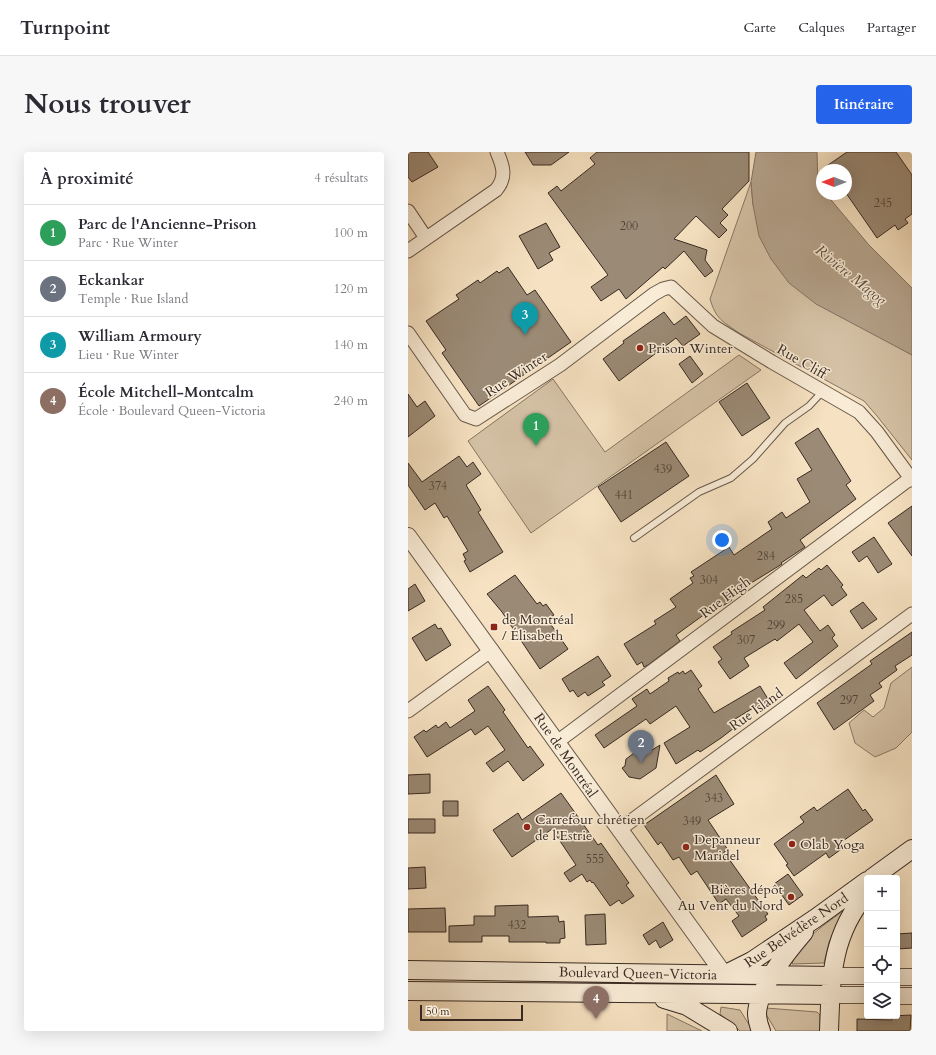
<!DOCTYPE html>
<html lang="fr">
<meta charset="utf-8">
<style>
:root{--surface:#fff;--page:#f7f7f7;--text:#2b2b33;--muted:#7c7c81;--line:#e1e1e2;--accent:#2563eb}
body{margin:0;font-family:Cardo,serif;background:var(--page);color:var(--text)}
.controls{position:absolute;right:12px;bottom:12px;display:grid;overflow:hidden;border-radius:4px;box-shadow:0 4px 16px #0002}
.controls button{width:36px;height:36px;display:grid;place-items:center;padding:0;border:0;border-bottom:1px solid var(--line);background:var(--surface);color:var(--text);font:20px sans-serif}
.compass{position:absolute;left:408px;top:12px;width:36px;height:36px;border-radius:50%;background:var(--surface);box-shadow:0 4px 16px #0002;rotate:270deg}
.scale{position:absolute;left:12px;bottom:10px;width:103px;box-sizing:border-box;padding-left:4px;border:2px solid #382a22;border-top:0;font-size:11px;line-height:14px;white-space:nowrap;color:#382a22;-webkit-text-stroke:3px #f9ecd7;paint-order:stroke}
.you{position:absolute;left:314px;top:388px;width:14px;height:14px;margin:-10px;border:3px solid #fff;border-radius:50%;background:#1a73e8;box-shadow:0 0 0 6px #1a73e833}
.badge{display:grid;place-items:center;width:26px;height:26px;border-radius:50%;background:var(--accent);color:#fff;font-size:13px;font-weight:700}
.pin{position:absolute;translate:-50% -33px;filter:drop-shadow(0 1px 2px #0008)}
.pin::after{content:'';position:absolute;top:21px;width:14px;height:12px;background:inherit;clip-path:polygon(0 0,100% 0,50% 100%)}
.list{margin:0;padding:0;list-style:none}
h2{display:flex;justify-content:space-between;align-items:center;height:52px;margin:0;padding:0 16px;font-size:17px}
h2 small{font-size:13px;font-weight:400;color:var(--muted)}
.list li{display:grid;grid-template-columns:26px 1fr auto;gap:12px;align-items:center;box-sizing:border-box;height:56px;padding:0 16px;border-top:1px solid var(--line)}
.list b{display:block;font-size:15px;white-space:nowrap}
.list p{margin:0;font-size:13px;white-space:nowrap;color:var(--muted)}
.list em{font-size:13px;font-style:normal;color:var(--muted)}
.icon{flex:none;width:22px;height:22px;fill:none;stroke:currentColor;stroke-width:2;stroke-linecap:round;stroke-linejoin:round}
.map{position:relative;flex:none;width:504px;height:879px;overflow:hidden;border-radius:4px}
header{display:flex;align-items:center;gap:24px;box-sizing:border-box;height:56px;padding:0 20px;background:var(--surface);border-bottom:1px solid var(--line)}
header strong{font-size:19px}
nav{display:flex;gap:22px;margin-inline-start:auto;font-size:14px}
.intro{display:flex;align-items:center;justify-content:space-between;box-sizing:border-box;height:96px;padding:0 24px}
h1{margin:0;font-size:28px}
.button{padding:10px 18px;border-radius:4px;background:var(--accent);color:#fff;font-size:14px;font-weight:700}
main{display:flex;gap:24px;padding:0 24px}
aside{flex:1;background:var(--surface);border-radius:4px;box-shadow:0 4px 16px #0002}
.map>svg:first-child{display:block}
.green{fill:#d6c3a7;stroke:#877664}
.water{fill:#b5a38c;stroke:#837362}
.building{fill:#9b8a75;stroke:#382a22}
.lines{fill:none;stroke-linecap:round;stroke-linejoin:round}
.service-casing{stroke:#68584a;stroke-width:8}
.minor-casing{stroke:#68584a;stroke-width:15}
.tertiary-casing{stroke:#68584a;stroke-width:18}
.secondary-casing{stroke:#382a22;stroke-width:20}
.service{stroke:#f9ecd7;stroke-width:6}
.minor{stroke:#f9ecd7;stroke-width:13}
.tertiary{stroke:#f9ecd7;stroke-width:16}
.secondary{stroke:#f9ecd7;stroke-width:18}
.poi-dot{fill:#8f2418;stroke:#f9ecd7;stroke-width:1.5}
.labels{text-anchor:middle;stroke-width:3;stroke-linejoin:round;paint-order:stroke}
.number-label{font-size:12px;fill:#514237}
.poi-label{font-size:14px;fill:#382a22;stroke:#f9ecd7;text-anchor:start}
.street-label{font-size:14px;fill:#382a22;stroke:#f9ecd7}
.water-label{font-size:15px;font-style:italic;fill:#5e4e42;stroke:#f9ecd7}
</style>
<header>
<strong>Turnpoint</strong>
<nav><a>Carte</a><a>Calques</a><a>Partager</a></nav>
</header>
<div class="intro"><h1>Nous trouver</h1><a class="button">Itinéraire</a></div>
<main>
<aside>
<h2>À proximité<small>4 résultats</small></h2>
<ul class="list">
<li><span class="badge" style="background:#2e9e5b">1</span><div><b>Parc de l'Ancienne-Prison</b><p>Parc · Rue Winter</p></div><em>100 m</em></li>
<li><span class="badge" style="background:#6b7280">2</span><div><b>Eckankar</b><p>Temple · Rue Island</p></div><em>120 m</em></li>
<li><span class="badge" style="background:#0f9aa8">3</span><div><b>William Armoury</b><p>Lieu · Rue Winter</p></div><em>140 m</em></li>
<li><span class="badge" style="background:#8d6e63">4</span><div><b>École Mitchell-Montcalm</b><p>École · Boulevard Queen-Victoria</p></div><em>240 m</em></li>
</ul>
</aside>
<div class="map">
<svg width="504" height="879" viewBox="0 0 504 879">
<rect width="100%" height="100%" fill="#f6e2c2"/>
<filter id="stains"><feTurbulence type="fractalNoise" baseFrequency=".005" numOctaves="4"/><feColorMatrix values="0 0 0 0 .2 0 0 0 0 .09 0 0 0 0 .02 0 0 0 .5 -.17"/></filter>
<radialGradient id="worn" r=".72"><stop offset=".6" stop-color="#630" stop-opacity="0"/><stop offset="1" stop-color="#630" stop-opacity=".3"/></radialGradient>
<path class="green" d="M343,30L345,53L484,191L504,203V308L469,264L456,249L331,181C314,169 308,167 302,147Z
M331,203L353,218L123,381L60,289L145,227L197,300Z
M504,515V580L488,596L467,605L447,591L441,571L456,558L465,565L476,556L483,531Z
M438,757L421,790L416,811L384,812C389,790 420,770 438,757Z
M313,855L332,858L345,879H332L312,862Z
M358,856L409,860L412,863V879H368L355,857Z
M259,862L294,879H259Z"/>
<path class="water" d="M348,0H409L410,33L414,38V42H418L461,93L504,136V203L408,152L381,131L363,107L351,84L345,53L343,30Z"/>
<path class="building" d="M0,0H20L30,15L4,30L0,25Z
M117,0H161L143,13H125Z
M189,0H341V29L314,57L320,63L312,71L319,78L311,86L288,64L266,87L299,98L297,108L305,119L297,125L276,99L257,117L255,115L218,147L211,137L193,149L183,135L200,123L140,41L149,34L153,39L187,12L182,6Z
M439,0H488L504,23V62L497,67L500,71L490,78L487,73L469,86L438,41V18H413Z
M138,71L152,95L141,101L145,108L130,117L111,84Z
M100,115L119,143L127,138L163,190L71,254L34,201L38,198L18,169L51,147L48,143L70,128L72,131L89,119L91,121Z
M256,160L266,173L278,164L292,182L275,194L268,186L211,229L195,207L216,191L215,189Z
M282,204L295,222L284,231L271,212Z
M339,231L362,266L334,284L311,250Z
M0,242L9,255L17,249L27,264L0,285Z
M410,276L443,329L438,333L448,347L392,388L397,395L373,411L374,412L322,444L324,448L313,455L312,452L301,459L268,483L272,489L240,513L236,515L234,510L229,513L216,492L248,472L246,469L268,455L262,447L285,431L282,426L286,424L283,420L321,395L326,403L364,377L360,370L374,360L378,366L402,350L389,327L404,318L387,291Z
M258,290L281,324L213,370L190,335Z
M51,304L59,315L65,310L73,322L58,333L73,358L70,360L95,400L62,420L56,409L58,408L55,402L60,399L39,364L36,366L27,351L17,358L0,333V311L14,330Z
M504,354V404L480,371Z
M466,385L484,412L470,421L459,404L451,410L444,400Z
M419,413L435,433L433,435L439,443L424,454L416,443L396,458L412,479L420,473L427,483L424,486L430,494L388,527L376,511L405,490L391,472L369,489L367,487L336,506L341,514L322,527L310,510L314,507L305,495L324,482L323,480L357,458L355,455L395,423L398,426L411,416L413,418Z
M107,423L129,452L132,450L135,454L138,452L146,463L139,467L160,497L132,517L94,460L79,442Z
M7,432L17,449L0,459V437Z
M455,450L469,467L454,477L442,459Z
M27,472L30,477L33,476L43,493L18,509L4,486Z
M504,480V503L487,514L489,518L471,531L474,535L462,543L466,549L426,578L409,551L464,512L462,509Z
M190,504L203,524L194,530L197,533L180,544L177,540L170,545L165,538L162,540L154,527Z
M283,518L294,534L290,537L306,561L352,534L360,547L322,570L326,576L313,586L292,600L290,598L268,612L256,591L282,575L268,554L242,572L238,567L196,596L187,583L229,554L224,547L239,537L242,542L261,529L260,526L270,520L271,522L275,519L277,522Z
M80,534L97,558L95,560L120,596L122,594L136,613L115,629L100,609L85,620L78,611L97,598L80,574L67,583L63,577L19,605L6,585L16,578L18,580L28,573L30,576L38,570L42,576L67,559L60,548Z
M252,593L248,616L232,627L221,625L214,616L217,614L218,607L233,596L244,598Z
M22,622V641L0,642V623Z
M308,623L326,652L300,668L320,698L316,700L360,762L357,764L359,768L334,785L324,769L331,764L318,747L311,752L289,719L283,723L271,705L265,708L253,690L250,693L236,673Z
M440,637L455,659L457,657L465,668L432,691L435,696L421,706L418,701L386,724L378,713L380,712L366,692L396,670L392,665L406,655L409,659Z
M153,641L190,693L193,691L221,731L218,733L226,744L214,752L211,748L202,754L185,730L184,731L182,728L179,730L174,722L162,730L156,721L168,713L144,677L104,705L85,678L110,661L114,668Z
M35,649H50V664H35Z
M0,667H27V681H0Z
M17,715L18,736L0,737V716Z
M380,722L395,743L381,753L366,732Z
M120,753V765L150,764L151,770L156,769L157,786L152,787V791H138V790H101V784H74V790H41V774L66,773V764H87V754Z
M37,756L38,780H0V757Z
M197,762L198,792L178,793L177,763Z
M255,770L265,788L252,796L248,788L241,793L235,783Z
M504,781V796L489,797V782Z
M503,863L502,879H449V867L484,868V864Z"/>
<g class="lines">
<g class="service-casing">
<path id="service" d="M226,386L291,340L323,326L345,307L377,271L401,254L415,239"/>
</g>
<g class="minor-casing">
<path id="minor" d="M0,59L18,86
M0,99L88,38C99,25 95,14 89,0
M0,181L57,263L68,267L152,213L246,142L255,137L263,135L305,174L364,210L451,260L469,280L504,328
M0,559L84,498
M149,590L503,326
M211,678L504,462"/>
</g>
<g class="tertiary-casing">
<path id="tertiary" d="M0,384L316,822
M423,824H459
M489,825H504
M422,843H459
M489,844H504"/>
</g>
<g class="secondary-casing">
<path id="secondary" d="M464,726L504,697
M0,818L423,824
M320,821L344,809L408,766L459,729
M0,839L422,843
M256,847L279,854L320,879
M353,879C351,874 349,866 349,861C351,834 379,800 396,780
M421,879C423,826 423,783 459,741"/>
</g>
<use href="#service" class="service"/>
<use href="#minor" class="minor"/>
<use href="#tertiary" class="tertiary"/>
<use href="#secondary" class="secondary"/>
</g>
<g class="poi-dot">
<circle cx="232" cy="196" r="4"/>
<rect x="82" y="471" width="8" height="8" rx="2"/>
<circle cx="119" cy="675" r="4"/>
<circle cx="384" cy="692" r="4"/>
<circle cx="278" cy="695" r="4"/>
<circle cx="383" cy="745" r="4"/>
</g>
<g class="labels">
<g class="number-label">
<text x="475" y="55">245</text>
<text x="221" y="78">200</text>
<text x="255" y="321">439</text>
<text x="30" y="338">374</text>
<text x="216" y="347">441</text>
<text x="358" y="408">284</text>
<text x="301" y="432">304</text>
<text x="386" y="451">285</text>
<text x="368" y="477">299</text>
<text x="338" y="492">307</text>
<text x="441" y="552">297</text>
<text x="306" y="650">343</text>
<text x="284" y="673">349</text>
<text x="187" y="711">555</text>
<text x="109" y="777">432</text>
</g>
<g class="poi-label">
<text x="240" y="201">Prison Winter</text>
<text x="94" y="472">de Montréal<tspan x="94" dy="16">/ Élisabeth</tspan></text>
<text x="127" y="672">Carrefour chrétien<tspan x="127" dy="16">de l'Estrie</tspan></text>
<text x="286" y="692">Depanneur<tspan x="286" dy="16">Maridel</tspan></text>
<text x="392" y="697">Olab Yoga</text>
<text x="375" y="742" text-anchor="end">Bières dépôt<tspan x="375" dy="16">Au Vent du Nord</tspan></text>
</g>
<g class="street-label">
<text transform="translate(394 209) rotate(30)" y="5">Rue Cliff</text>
<text transform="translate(108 222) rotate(-33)" y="5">Rue Winter</text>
<text transform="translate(317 445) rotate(-37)" y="5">Rue High</text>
<text transform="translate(348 557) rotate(-36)" y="5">Rue Island</text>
<text transform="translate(158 603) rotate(55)" y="5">Rue de Montréal</text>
<text transform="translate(388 778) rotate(-34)" y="5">Rue Belvédère Nord</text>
<text transform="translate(230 821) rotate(1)" y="5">Boulevard Queen-Victoria</text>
</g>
<g class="water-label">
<text transform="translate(443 123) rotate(39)" y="5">Rivière Magog</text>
</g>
</g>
<rect width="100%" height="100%" filter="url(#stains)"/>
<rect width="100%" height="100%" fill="url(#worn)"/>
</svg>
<div class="controls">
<button>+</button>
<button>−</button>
<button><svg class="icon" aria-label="locate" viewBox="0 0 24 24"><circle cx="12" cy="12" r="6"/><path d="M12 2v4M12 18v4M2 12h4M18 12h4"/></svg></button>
<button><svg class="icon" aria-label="layers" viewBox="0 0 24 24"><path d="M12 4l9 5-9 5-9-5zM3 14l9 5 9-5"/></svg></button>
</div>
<svg class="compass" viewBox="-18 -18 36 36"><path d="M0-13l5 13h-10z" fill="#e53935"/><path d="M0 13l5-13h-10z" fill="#7c7c81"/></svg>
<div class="scale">50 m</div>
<div class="you"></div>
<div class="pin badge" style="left:128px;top:294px;background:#2e9e5b">1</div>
<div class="pin badge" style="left:233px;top:611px;background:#6b7280">2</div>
<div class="pin badge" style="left:117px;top:183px;background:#0f9aa8">3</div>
<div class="pin badge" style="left:188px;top:867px;background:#8d6e63">4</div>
</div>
</main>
